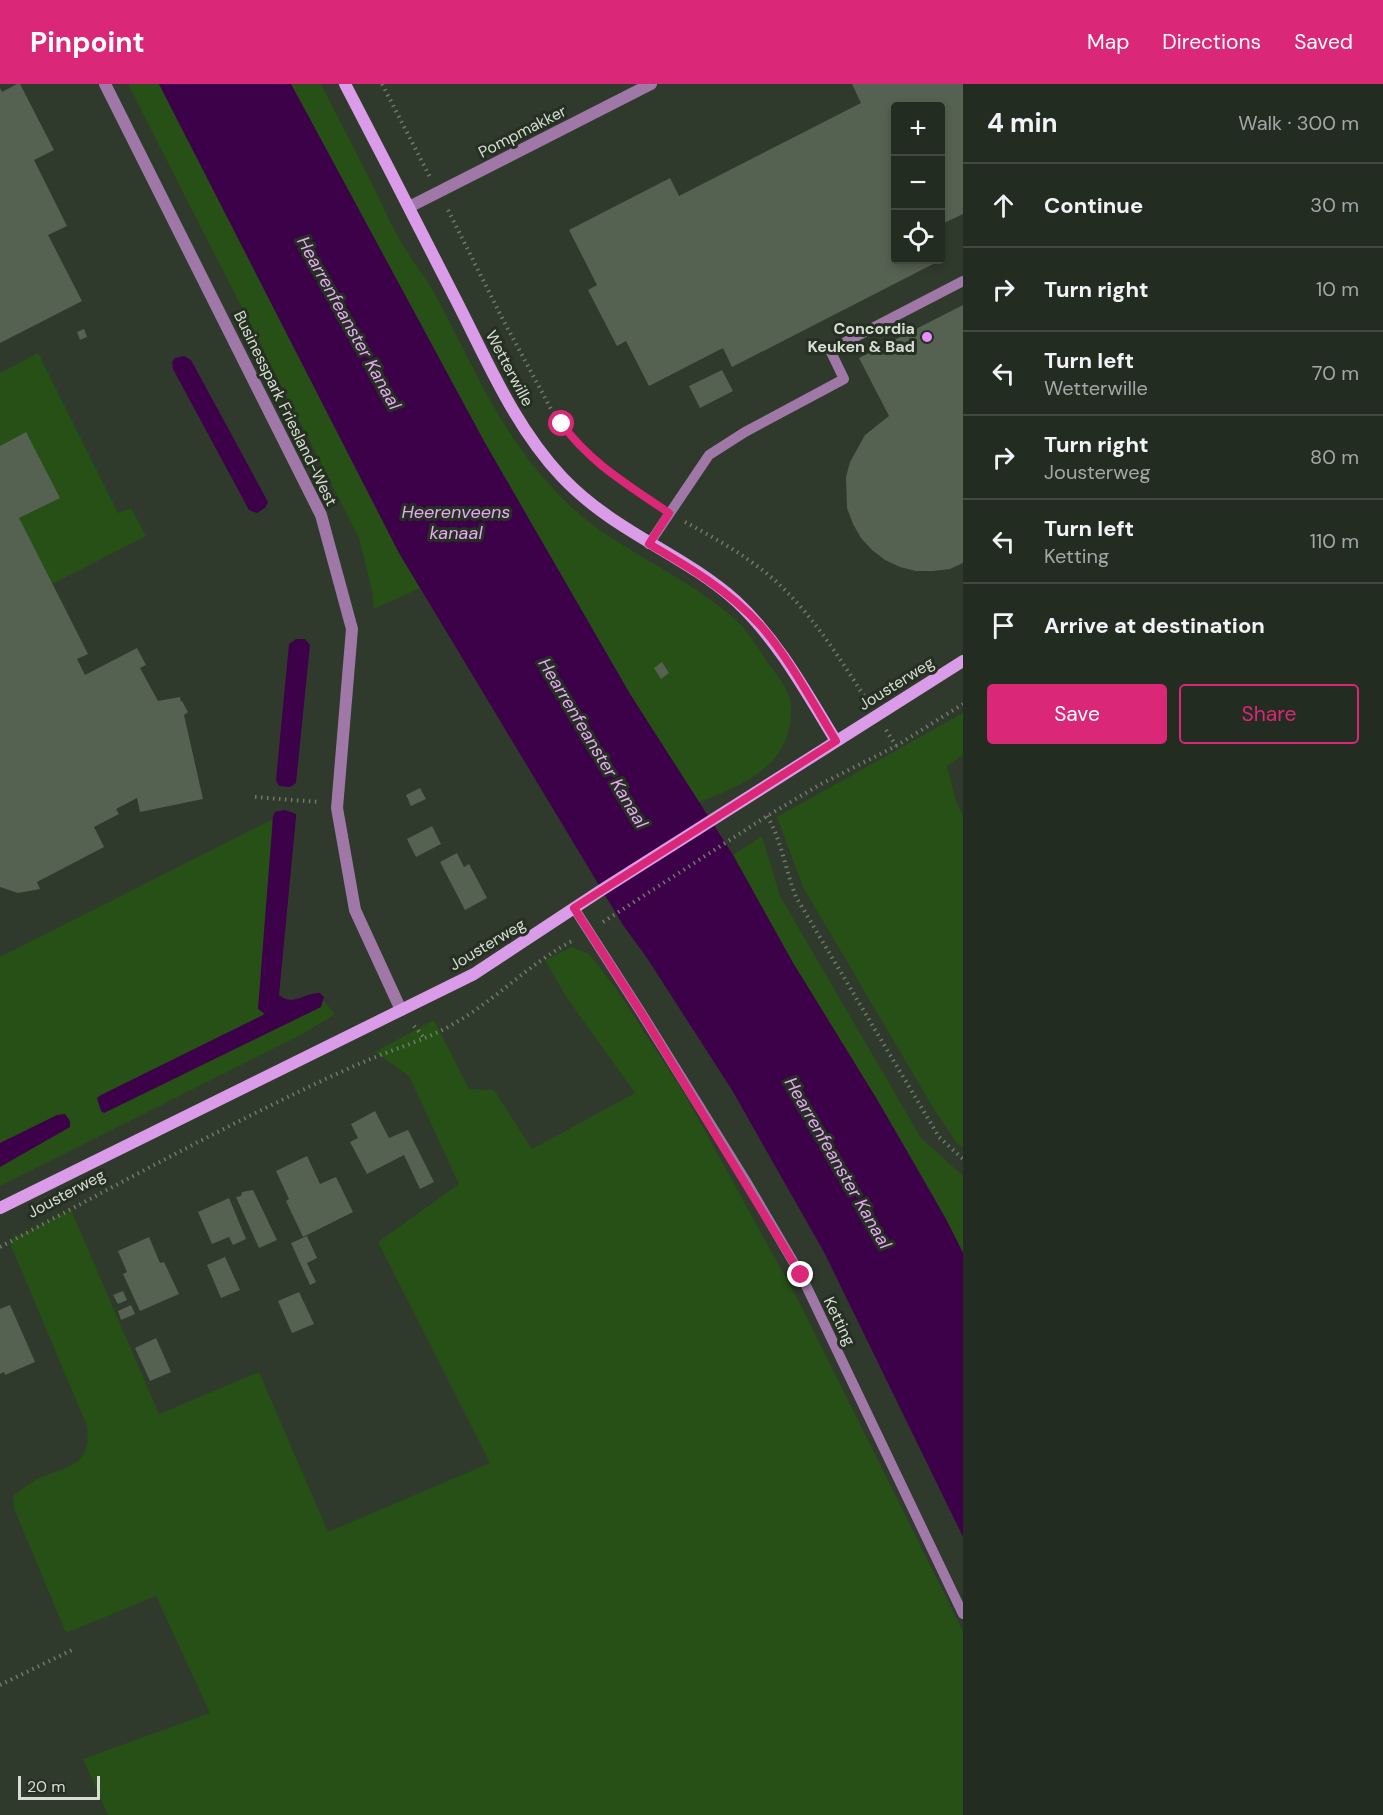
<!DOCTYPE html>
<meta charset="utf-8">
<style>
:root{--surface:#232c21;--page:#2b342a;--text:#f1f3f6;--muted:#a3a7a5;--line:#40483f;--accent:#db2777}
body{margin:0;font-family:"DM Sans",sans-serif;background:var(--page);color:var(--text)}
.controls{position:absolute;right:18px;top:18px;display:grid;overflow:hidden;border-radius:6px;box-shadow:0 3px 9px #0003}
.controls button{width:54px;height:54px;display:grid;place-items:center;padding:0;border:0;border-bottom:2px solid var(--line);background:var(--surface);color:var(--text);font:30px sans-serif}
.scale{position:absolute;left:18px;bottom:15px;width:82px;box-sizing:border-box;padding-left:6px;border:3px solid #d7ddd4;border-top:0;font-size:16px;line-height:21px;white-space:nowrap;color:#d7ddd4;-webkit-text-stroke:4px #253022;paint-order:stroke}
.stop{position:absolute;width:18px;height:18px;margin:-14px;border:4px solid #db2777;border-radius:50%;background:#fff}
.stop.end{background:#db2777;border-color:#fff;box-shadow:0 2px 6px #0008}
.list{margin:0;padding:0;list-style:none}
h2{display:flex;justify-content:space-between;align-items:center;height:78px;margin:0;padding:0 24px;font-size:26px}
h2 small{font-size:20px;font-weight:400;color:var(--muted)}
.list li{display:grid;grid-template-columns:39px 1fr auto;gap:18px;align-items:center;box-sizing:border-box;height:84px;padding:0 24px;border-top:2px solid var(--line)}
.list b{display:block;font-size:22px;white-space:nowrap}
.list p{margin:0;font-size:20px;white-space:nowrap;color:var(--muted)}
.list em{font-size:20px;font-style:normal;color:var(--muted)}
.actions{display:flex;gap:12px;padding:18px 24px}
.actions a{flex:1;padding:14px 0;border:2px solid var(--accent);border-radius:6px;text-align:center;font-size:21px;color:var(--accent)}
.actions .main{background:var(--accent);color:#fff}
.icon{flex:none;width:33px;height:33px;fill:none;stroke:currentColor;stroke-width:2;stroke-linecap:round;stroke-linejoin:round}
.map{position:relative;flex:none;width:963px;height:1731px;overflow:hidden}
header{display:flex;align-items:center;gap:36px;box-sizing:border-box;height:84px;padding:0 30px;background:var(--accent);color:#fff}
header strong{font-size:28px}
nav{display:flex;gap:33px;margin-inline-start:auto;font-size:21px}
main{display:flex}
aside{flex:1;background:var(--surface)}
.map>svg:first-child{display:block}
.green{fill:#265015}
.water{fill:#3d0149}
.building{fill:#556151}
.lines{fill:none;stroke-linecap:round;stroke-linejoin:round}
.path{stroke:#70796d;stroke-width:4;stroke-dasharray:1.5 4.5;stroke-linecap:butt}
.lane{stroke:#9f78a8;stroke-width:10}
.street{stroke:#9f78a8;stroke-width:12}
.secondary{stroke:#da9be8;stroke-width:12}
.route{stroke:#db2777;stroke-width:8}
.poi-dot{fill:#e98efe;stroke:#253022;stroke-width:2}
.labels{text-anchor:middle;stroke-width:6;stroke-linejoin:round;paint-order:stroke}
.street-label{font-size:16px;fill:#d7ddd4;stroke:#253022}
.poi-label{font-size:16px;font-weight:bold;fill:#d7ddd4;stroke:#253022;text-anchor:end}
.water-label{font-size:18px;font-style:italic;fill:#e7a9f6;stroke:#253022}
</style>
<header>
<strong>Pinpoint</strong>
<nav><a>Map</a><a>Directions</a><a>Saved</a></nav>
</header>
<main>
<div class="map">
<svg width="963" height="1731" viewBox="0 0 963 1731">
<rect width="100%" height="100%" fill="#2f3a2c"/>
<path class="green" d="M128,0H159L399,469L420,504L374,525L372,507L359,454Z
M291,0H321C339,35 357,70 375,106C384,124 392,143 402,160C413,178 426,194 436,212C475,285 503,356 563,415C614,466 684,489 737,537C749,549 759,565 768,579C776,590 786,602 790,615C792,623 791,632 790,639C784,685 738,703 699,718L630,610L485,359Z
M38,269L118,429L131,424L146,452L0,527V289Z
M963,629V671L947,682L956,717L963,731V1064L957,1059L935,1027L803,803L777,733Z
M279,732L262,942L321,914L335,930L301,951L0,1102V873Z
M762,752L780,812L921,1054L963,1092V1168C913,1068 850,975 792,878C772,843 753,807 733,771Z
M572,863L589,870L615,903L684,1009L797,1214L963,1547V1731H108L83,1675L210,1629L156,1512L66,1549L15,1427L13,1412C20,1407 28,1400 36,1396C66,1381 92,1385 87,1342L9,1157L71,1126L159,1330L259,1288L328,1448L490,1379L378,1158L459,1100L409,992L375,968L434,936L469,1005L494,1006L532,1065L635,1009L567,914L545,876Z"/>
<path class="water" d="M159,0H291L485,359L630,610L733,771L792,877L878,1017L947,1137L963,1169V1453L825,1170L732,1006L647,874L623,841L399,469Z
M184,272L191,276L268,418L265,424L257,429L249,426L173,285L172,278L175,274Z
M296,555H305L310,561L296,699L290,703L279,702L276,696L289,560Z
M285,726L296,730V733L279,911C294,923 302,909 320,909L324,913L321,923L104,1029L101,1027L97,1014L101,1011L265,930L258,925L273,732L275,728Z
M65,1030L70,1037V1043L0,1083V1059L57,1031Z"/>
<path class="building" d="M17,0H20L54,66L34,76L67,142L48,151L82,217L0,259V4L2,8Z
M852,0H963V130L940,141V22H896V176H941L732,283L723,264L649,302L626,257L617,262L588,206L597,201L569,146L670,94L679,112L861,19Z
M963,221V479L950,485L933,487H916L900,483L885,476L872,466L861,454L853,440L847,424L846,393L850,378L865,351L889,332L859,274Z
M84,245L87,253L80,256L77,248Z
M722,286L733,307L700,324L689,302Z
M26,348L60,414L19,434L88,570L77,575L85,591L137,564L146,581L140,584L158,617L180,613L181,618L182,617L188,628L184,631L203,715L140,728L137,714L116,725L119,730L94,743L104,763L37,798L40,805L18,809L0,803V362Z
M662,578L669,589L661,595L654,584Z
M420,704L426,715L411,722L406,711Z
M432,742L441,760L416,773L407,755Z
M457,769L464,783L469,780L487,814L465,826L440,778Z
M375,1027L389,1054L408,1046L434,1098L420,1105L404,1071L367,1090L350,1058L358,1054L351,1040Z
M307,1072L320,1100L336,1093L353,1128L303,1153L286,1117L289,1115L276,1087Z
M253,1106L277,1156L259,1164L236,1113L241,1112L242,1108Z
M229,1114L246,1155L233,1161L229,1153L212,1160L198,1128Z
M307,1152L317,1174L307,1179L316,1198L310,1201L291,1159Z
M149,1153L160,1179L164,1178L179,1210L140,1227L123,1190L127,1188L118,1167Z
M225,1173L240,1206L221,1214L207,1181Z
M123,1207L127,1216L118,1220L113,1211Z
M299,1208L314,1240L292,1249L278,1217Z
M10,1221L35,1278L5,1291L4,1288L0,1290V1225Z
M131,1221L135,1230L121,1236L118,1227Z
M156,1254L171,1288L150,1297L135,1264Z"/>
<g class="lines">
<path class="path" d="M382,0L430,93
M448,126L501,232L551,325L575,358L591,374L656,420
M685,438C720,457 756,477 785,506C817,538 843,579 867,617
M886,646L896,662
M255,713L319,718
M767,732C782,757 785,785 796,813L939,1053L963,1075
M603,838L767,732L821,700L896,662L963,620
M414,942L425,955
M0,1163C96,1112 191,1060 290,1012C315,1000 342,987 368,976C397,964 428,955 455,939C497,915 531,878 574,856
M0,1601L72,1566"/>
<path class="lane" d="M649,460L709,371L745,348L844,295L830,266L963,197
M574,824L642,930L747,1099L801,1191L963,1530"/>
<path class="street" d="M105,0L321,431L352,545L337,724L355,826L401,926
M409,123L651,0"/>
<path class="secondary" d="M345,0C382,71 419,143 455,214C487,276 514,342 562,393C614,448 682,469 736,517C778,556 806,608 836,657
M0,1124L474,890L600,807L963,577"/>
</g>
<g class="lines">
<path class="route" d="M562,340C590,379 630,402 669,429L649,460C689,483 729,507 760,541C788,572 814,621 836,657L574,824L642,930L801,1191"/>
</g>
<circle class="poi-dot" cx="927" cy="253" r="6"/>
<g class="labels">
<g class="street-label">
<text transform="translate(522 47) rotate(-27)" y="6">Pompmakker</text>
<text transform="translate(510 284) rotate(62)" y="6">Wetterwille</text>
<text transform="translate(286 324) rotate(64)" y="6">Businesspark Friesland-West</text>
<text transform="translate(896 599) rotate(-32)" y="6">Jousterweg</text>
<text transform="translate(487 860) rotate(-31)" y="6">Jousterweg</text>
<text transform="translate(66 1109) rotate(-28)" y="6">Jousterweg</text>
<text transform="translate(840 1237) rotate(64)" y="6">Ketting</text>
</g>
<g class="poi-label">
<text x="915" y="250">Concordia<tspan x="915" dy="18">Keuken &amp; Bad</tspan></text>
</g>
<g class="water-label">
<text transform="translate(349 239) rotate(61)" y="6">Hearrenfeanster Kanaal</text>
<text x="456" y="434">Heerenveens<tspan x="456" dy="21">kanaal</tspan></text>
<text transform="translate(593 659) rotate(59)" y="6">Hearrenfeanster Kanaal</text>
<text transform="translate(838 1079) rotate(60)" y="6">Hearrenfeanster Kanaal</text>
</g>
</g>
</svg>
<div class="controls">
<button>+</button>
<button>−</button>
<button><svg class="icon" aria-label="locate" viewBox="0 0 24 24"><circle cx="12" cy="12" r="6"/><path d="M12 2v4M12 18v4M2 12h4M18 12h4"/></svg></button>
</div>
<div class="scale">20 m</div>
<div class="stop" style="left:562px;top:340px"></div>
<div class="stop end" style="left:801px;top:1191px"></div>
</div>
<aside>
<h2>4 min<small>Walk · 300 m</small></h2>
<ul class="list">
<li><svg class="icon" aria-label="ahead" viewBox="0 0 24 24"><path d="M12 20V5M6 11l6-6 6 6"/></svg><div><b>Continue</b></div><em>30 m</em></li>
<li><svg class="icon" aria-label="right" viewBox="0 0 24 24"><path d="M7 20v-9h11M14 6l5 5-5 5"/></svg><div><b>Turn right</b></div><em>10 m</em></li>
<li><svg class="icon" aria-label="left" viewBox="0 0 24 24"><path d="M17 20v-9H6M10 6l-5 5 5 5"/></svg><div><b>Turn left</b><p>Wetterwille</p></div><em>70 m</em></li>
<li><svg class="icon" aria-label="right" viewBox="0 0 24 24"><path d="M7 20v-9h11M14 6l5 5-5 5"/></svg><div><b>Turn right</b><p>Jousterweg</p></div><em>80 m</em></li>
<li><svg class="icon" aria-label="left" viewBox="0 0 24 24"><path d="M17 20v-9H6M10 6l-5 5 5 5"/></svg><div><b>Turn left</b><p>Ketting</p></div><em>110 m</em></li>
<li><svg class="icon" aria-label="arrive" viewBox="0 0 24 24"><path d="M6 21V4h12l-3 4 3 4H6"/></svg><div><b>Arrive at destination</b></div></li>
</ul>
<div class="actions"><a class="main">Save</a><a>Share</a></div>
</aside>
</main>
